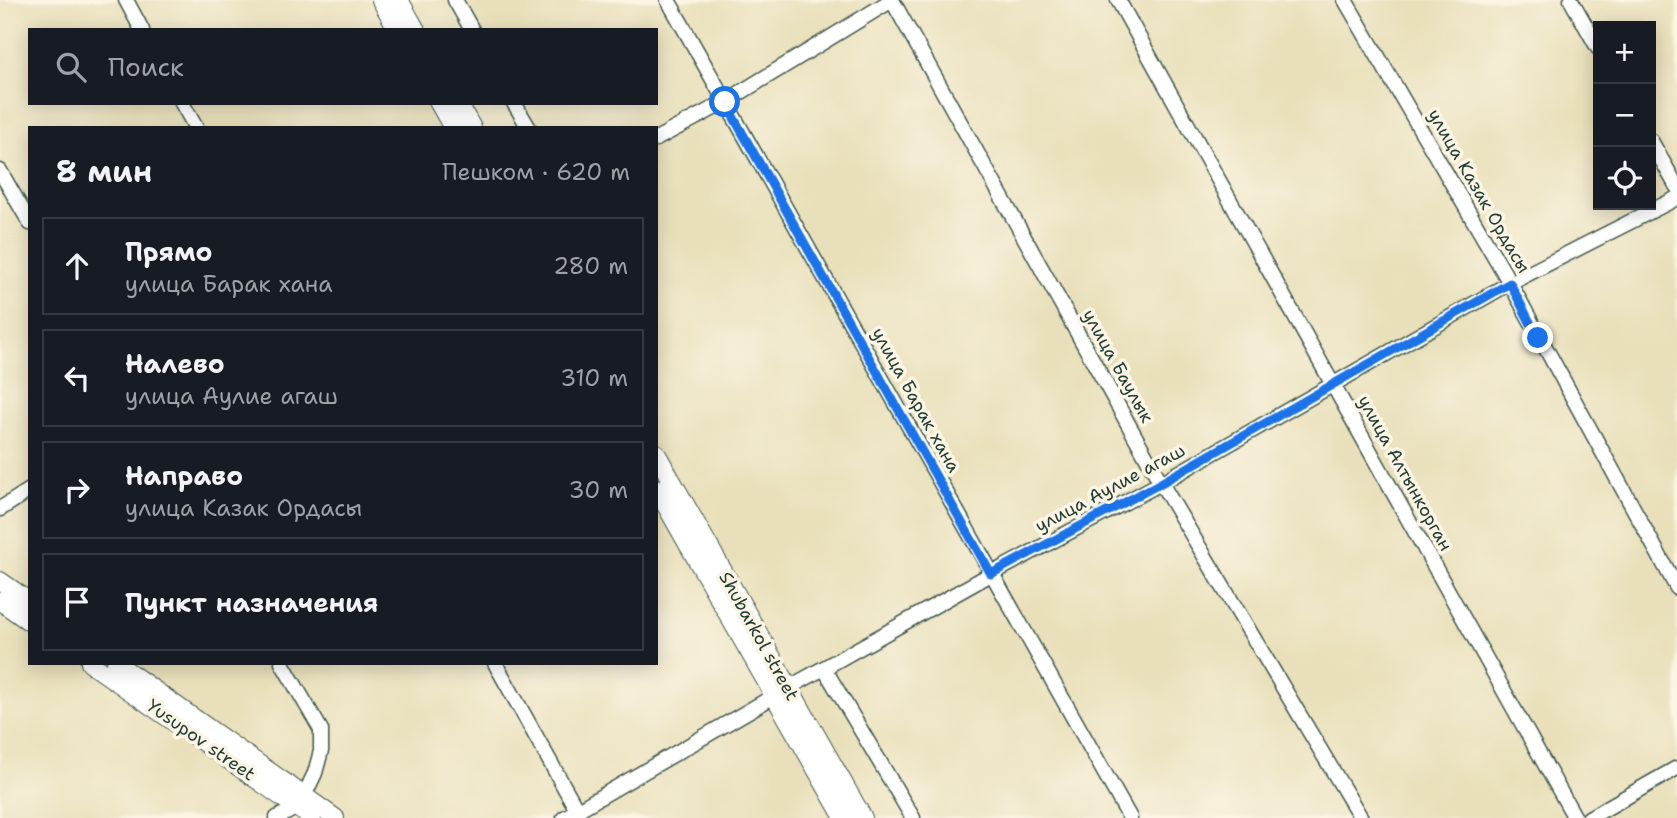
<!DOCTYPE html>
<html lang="ru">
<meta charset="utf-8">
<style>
:root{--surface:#171b24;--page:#20242c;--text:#f1f3f6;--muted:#9ea1a6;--line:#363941}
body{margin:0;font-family:"Shantell Sans",sans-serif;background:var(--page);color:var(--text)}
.controls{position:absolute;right:21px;top:21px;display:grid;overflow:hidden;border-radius:0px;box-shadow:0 4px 18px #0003}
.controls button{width:63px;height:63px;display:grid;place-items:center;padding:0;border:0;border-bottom:2px solid var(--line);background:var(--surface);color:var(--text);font:35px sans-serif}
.stop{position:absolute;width:21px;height:21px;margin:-16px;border:5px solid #1a73e8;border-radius:50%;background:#fff}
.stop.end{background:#1a73e8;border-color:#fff;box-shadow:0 2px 7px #0008}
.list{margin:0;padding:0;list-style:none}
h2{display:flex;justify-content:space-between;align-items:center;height:91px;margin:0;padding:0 28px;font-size:30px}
h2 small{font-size:23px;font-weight:400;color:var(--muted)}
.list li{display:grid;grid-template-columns:46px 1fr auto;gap:21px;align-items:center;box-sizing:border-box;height:98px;margin:0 14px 14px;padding:0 14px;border:2px solid var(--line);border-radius:0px}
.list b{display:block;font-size:26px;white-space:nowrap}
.list p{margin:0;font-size:23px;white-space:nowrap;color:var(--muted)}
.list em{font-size:23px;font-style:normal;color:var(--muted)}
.icon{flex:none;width:38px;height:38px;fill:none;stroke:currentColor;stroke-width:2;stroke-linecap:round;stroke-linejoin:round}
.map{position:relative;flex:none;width:1677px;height:818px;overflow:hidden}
.search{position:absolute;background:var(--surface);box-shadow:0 4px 18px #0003;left:28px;top:28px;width:630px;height:77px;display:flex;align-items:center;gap:18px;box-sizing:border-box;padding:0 24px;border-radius:0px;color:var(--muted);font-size:26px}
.panel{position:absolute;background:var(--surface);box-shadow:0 4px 18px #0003;left:28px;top:126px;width:630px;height:539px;border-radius:0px}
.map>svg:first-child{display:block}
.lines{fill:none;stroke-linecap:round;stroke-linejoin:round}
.minor-casing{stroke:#3d5548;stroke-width:17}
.tertiary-casing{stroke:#3d5548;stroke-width:20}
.minor{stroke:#fff;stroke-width:14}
.tertiary{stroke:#fff;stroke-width:18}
.route{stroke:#1a73e8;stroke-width:9}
.labels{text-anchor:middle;stroke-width:7;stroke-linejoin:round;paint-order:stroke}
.street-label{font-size:18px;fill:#1f3d34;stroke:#fcf5e5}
</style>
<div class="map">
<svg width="1677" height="818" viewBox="0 0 1677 818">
<rect width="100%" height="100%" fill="#fcf5e5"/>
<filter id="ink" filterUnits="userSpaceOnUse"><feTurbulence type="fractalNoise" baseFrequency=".0143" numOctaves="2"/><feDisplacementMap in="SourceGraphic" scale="14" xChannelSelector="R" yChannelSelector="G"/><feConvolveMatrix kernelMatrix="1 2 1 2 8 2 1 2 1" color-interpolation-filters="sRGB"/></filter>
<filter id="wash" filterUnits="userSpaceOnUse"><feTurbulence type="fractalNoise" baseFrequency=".00686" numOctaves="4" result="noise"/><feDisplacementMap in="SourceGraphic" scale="28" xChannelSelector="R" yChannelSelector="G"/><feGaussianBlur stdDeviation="1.57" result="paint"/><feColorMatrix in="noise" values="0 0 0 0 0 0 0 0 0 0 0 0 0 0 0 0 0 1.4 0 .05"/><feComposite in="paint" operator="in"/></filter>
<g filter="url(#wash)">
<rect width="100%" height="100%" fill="#e9e0bb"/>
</g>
<g filter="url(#ink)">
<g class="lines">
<g class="minor-casing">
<path id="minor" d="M126,0L142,30
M455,0L472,30
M668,0L1130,818
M892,0L1161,483L1361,818
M1118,0L1575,818
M1345,0L1510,283L1677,588
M1571,0L1598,48
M182,103L196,128
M514,103L529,128
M656,139L725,102L892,0
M1651,141L1677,187
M0,171L30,223
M0,509L30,490
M495,663L577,810
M824,668L913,818
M277,818L297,807L304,796L315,773L321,751V730L282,663
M564,818L774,696L991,574L1161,483L1510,283L1677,198
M1589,818L1677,768"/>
</g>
<g class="tertiary-casing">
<path id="tertiary" d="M381,0L398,30
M399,0L416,30
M439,103L453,128
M458,103L472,128
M656,453L863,818
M656,488L844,818
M0,581L30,602
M0,601L30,622
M90,663L312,818
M116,663L335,818"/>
</g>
<use href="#minor" class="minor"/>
<use href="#tertiary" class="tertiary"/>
</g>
</g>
<g class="lines" filter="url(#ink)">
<path class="route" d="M725,102L991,574L1161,483L1510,283L1538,338"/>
</g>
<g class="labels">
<g class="street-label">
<text transform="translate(1479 191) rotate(60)" y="6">улица Казак Ордасы</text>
<text transform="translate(1118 366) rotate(61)" y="6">улица Баулык</text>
<text transform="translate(916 400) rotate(61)" y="6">улица Барак хана</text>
<text transform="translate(1405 473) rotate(61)" y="6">улица Алтынкорган</text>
<text transform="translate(1110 488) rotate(-28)" y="6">улица Аулие агаш</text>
<text transform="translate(759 636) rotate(61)" y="6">Shubarkol street</text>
<text transform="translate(201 740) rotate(35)" y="6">Yusupov street</text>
</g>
</g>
</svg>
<div class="controls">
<button>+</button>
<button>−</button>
<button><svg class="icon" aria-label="locate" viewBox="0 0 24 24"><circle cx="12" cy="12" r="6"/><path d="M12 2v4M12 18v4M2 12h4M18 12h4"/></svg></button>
</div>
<div class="stop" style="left:725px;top:102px"></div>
<div class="stop end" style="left:1538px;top:338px"></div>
<div class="search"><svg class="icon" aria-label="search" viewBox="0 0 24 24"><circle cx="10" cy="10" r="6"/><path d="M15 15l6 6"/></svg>Поиск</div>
<section class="panel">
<h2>8 мин<small>Пешком · 620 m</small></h2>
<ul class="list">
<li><svg class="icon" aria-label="ahead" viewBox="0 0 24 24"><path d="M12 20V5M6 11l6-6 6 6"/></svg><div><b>Прямо</b><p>улица Барак хана</p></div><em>280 m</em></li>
<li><svg class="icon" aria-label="left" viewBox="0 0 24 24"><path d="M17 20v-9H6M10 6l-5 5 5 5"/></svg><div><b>Налево</b><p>улица Аулие агаш</p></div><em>310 m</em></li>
<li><svg class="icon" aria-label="right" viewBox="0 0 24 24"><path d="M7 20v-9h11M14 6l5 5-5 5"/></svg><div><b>Направо</b><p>улица Казак Ордасы</p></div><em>30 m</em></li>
<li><svg class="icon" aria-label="arrive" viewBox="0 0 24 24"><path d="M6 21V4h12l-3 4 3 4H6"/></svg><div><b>Пункт назначения</b></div></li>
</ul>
</section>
</div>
